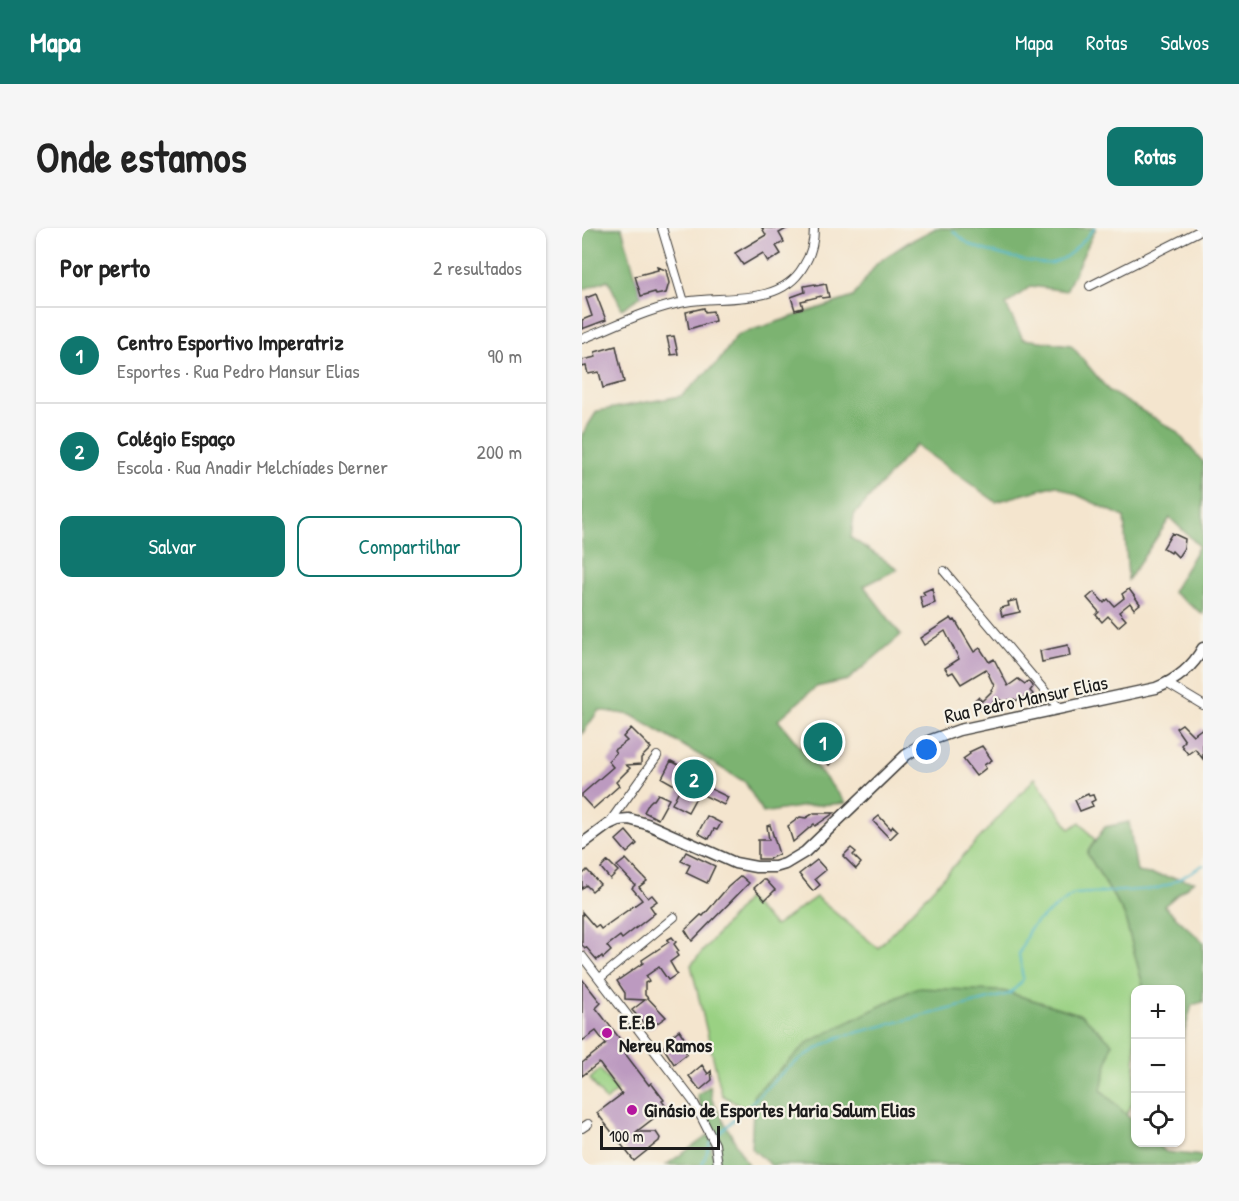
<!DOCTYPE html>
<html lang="pt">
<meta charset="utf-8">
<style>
:root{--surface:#fff;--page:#f6f6f6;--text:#222;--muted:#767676;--line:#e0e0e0;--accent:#0f766e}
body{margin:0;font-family:"Patrick Hand",sans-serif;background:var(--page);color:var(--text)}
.controls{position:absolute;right:18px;bottom:18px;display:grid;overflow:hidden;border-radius:12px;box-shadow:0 2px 4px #0004}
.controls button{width:54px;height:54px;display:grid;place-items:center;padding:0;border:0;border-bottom:2px solid var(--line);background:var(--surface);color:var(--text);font:30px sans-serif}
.scale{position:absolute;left:18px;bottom:15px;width:120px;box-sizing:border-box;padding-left:6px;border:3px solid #1c1c1c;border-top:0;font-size:16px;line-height:21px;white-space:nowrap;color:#1c1c1c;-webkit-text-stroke:4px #f7f3e8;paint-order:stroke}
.you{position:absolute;left:345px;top:522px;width:21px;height:21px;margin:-15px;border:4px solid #fff;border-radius:50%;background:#1a73e8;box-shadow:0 0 0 9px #1a73e833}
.badge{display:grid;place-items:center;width:39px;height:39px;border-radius:50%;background:var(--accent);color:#fff;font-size:20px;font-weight:700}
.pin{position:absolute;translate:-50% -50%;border:3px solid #fff;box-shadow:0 2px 6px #0006}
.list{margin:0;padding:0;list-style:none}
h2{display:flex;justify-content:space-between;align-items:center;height:78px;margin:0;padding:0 24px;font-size:26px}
h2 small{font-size:20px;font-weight:400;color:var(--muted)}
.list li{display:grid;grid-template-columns:39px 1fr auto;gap:18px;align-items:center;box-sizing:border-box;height:96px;padding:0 24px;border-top:2px solid var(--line)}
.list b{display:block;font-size:22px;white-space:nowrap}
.list p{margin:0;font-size:20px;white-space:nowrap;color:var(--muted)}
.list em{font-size:20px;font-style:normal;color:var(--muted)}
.actions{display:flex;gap:12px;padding:18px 24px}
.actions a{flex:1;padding:14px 0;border:2px solid var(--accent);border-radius:12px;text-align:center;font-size:21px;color:var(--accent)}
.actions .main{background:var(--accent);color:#fff}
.icon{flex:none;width:33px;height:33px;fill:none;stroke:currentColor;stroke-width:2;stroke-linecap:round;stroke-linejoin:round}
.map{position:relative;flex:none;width:621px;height:937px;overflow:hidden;border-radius:12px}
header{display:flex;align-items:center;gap:36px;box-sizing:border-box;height:84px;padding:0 30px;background:var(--accent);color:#fff}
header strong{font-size:28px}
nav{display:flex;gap:33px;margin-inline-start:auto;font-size:21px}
.intro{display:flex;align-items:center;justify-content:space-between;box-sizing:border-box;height:144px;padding:0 36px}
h1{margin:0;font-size:42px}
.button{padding:15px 27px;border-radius:12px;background:var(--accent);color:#fff;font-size:21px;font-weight:700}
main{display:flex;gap:36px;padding:0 36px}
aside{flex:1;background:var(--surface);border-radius:12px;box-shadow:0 2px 4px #0004}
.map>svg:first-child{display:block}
.green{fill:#9ad183;stroke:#5b7650;stroke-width:1.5}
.forest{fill:#7bb371;stroke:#4c6846;stroke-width:1.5}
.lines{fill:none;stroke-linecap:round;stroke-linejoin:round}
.stream{stroke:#4cb5c9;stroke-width:2}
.building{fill:#bc9ac0}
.minor-casing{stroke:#3c3a37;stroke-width:10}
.major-casing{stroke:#3c3a37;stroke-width:13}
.minor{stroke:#fff;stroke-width:8}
.major{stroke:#fff;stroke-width:10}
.poi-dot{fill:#b5179e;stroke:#f7f3e8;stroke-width:2}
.labels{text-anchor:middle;stroke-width:4.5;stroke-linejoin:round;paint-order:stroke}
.street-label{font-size:20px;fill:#1c1c1c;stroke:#f7f3e8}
.poi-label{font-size:20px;font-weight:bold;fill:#1c1c1c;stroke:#f7f3e8;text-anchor:start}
</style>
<header>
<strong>Mapa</strong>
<nav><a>Mapa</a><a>Rotas</a><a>Salvos</a></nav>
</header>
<div class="intro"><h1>Onde estamos</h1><a class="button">Rotas</a></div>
<main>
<aside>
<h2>Por perto<small>2 resultados</small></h2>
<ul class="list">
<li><span class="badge">1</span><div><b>Centro Esportivo Imperatriz</b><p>Esportes · Rua Pedro Mansur Elias</p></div><em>90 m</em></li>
<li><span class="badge">2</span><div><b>Colégio Espaço</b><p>Escola · Rua Anadir Melchíades Derner</p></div><em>200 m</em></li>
</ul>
<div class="actions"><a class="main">Salvar</a><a>Compartilhar</a></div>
</aside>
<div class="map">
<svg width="621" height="937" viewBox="0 0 621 937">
<rect width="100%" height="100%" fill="#f7f3e8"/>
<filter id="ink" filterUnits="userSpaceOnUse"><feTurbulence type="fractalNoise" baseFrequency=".0167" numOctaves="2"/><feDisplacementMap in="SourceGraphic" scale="12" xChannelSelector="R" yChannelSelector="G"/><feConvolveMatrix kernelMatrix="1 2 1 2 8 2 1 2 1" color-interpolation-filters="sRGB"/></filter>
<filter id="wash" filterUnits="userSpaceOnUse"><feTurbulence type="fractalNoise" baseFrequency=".008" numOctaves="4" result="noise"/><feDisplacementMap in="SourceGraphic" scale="24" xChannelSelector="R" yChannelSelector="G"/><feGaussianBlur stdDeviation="1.35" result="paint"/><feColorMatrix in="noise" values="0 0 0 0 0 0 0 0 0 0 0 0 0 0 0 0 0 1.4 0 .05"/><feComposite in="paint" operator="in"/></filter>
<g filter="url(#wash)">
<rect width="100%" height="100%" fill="#f4e5ce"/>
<path class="green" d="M453,550L488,601L498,594L513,612L505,625L542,686L562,761L554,762L553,871L544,887L519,862L494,785L421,763L202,838L171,886L140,867L109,737L165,671L193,698L234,669L296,720Z
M18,841L35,863L24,873L8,851Z"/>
<path class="forest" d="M0,0H40L59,68L40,81L26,52L0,62Z
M354,0H514L484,63L449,58L424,77L441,111L489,117L527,163L594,203L621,234V386L590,364L617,318L588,290L546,352L542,289L474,257L414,274L334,217L272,287L269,310L316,341L282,358L319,407L266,452L234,459L196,492L264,575L224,578L181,585L163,554L49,487L17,482L0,506V207L15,183L99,168L137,133L155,107L271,69L295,35L325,15Z
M547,594L555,644L612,653L582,678L621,714V774L610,777L599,815L598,762L562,761L542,686L505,625L523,599Z
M334,760L421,763L500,787L530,815L519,862L553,895L554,914L574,915L584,924L621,928V937H189L169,920L172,866L227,814Z
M128,858L130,872L166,937H138L115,867Z
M127,907L133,937H84Z"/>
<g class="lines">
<path class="stream" d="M371,3C377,7 383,14 389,17C402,23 458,38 470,35C488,31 501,12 513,0
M135,908L202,843L224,827L257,809L427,766L438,756L441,751L437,726L447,702L454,694L492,666L573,661L588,656L621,637
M120,937L129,914"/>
</g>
<g id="blocks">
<path class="building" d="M180,0H206L197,5L202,14L194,18L199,26L186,34L181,25L161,37L153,25L184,7Z
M75,39L84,42L87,55L84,65L74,67L73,64L59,68L53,48L76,42Z
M233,56L234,58L244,56L247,69L240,70L239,68L219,73L221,80L213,82L209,69L223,64L222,58Z
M14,66L24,92L0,101V92L10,88L4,70Z
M122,80L123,84L131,83L133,93L107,101L104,84Z
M92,108L96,126L89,127L85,109Z
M34,118L42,154L21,160L17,144L6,146L4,138L0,139V132L14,129L13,124Z
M590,305L603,311L602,320L596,329L590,323L589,325L581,320Z
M350,360L353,375L341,380L338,369L343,367L341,364Z
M547,361L558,376L552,381L548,375L537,384L544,392L536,399L526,388L520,394L514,387L517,384L505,370L512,364L522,375L526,371L532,378L542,370L540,366Z
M435,372L438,384L420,388L418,380L427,378L426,374Z
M369,390L371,393L373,392L392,424L398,420L407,434L412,431L426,458L436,451L443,456L446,453L451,459L448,463L451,466L446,471L443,468L440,471L438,469L434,473L432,471L429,474L426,472L423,476L416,470L401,483L392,473L396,469L400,473L410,463L409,462L412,458L404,441L379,456L371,444L367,446L363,440L377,431L363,403L342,417L338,410Z
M486,417L488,428L460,434L458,423Z
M241,495L258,514L251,520L258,527L247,537L223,512Z
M600,496L611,507L621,500V531L613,521L606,526L599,517L603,513L594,500Z
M49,500L69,520L59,530V536L44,537L48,540L34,554L37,558L11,581L0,569V566L31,539L26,533L34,525L32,522L45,513L41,509Z
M400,518L410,532L402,537L404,540L394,548L381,531L388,526L387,524Z
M89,533L112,545L106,556L118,562L106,584L90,576L98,560L80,550Z
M125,559L146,569L142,577L121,567Z
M76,566L87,571L76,591L62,584L67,575L70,572H72Z
M506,566L507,568L511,567L513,572L509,574L511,578L498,583L493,572Z
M232,585H252L233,598L232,596L211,614L206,598L218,589L224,590Z
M125,588L139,595L135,602L132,601L127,611L116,605Z
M297,588L309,601L311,598L316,603L308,611L291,593Z
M188,597L197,626L187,631H176V612H187L185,598Z
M44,603L55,616L45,625L34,612Z
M269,620L274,624L271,627L279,635L274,641L261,628Z
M104,624L133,638L125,655L104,645L108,637L99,633Z
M44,631L65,653L57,659L66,670L70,667L75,673L68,678L73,685L40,711L38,708L25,718L29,723L21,730L20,728L15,732L4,719L3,720L0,717V684L13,699L16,697L19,701L60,672L50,660L53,657L35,638Z
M235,632L244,642L233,651L238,657L231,663L217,646Z
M26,633L36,643L28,651L19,640Z
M5,642L18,656L10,663L4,657L0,661V647Z
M159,648L167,655L110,713L103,702L119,687L121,688L146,659Z
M181,652H184L193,662L183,672L172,660Z
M90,709L94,714L92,716L97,723L94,725L96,728L88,734L95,746L86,752L77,739L64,748L67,753L63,755V767L84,789L67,801L50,782L63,772L43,771V765L35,753L61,735L60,732L87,714L85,712Z
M0,751L19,775L14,780L42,816L38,819L67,857L69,855L82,872L80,873L85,880L54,904H74L78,910L77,913L52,933L15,885L40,866L17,835L0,848V835L24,816L14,803L0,813Z
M97,802L106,816L102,821L105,826L92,836L81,819L93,810L91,807Z
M120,837L126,846L129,843L130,852L118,862L107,848Z"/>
</g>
</g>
<g filter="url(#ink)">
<use href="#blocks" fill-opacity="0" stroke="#3c3a37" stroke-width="1.5"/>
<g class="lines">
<g class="minor-casing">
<path id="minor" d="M80,0L102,74
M508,58L621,1
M0,111C33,98 68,80 103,74C141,67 198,79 221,39C229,27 232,14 232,0
M362,343L477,480
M586,456L621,477
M27,595L75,528
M0,728L111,873L133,916L136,937
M18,750L92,689
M0,900L6,896"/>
</g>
<g class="major-casing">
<path id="major" d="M0,616L27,596L36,592L47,591L65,596L153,635L174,639H193L203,636L223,624L324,527L349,512L377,502L574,460C595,452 610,440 621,420"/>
</g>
<use href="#minor" class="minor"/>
<use href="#major" class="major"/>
</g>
</g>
<g class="poi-dot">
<circle cx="25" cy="805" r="6"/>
<circle cx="50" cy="882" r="6"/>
</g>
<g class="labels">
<g class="street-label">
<text transform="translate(444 471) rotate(-12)" y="7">Rua Pedro Mansur Elias</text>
</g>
<g class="poi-label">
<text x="37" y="801">E.E.B<tspan x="37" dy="23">Nereu Ramos</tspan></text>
<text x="62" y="889">Ginásio de Esportes Maria Salum Elias</text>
</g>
</g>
</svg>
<div class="controls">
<button>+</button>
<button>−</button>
<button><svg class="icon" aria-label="locate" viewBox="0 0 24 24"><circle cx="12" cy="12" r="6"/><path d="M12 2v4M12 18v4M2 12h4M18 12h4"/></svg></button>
</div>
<div class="scale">100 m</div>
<div class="you"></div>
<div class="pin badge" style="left:241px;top:514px">1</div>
<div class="pin badge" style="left:112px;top:551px">2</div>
</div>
</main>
